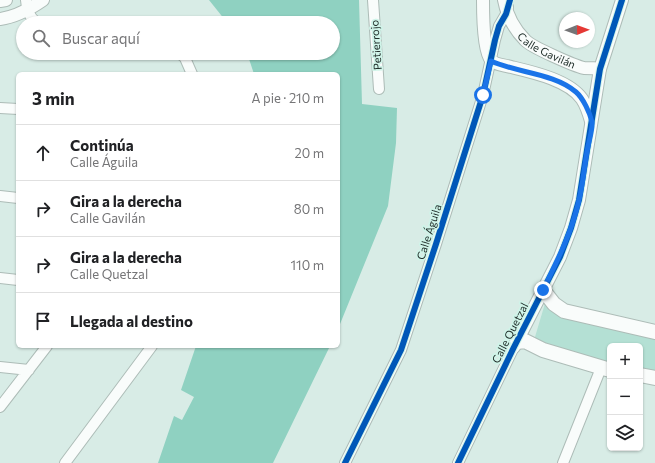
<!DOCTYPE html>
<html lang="es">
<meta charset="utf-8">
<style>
:root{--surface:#fff;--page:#f2f2f2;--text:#202124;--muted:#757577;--line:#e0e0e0}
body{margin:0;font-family:Commissioner,sans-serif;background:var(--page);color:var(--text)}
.controls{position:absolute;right:12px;bottom:12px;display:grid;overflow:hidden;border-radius:6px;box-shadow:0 1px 3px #0004}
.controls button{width:36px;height:36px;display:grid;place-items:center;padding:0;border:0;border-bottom:1px solid var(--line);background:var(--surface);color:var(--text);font:20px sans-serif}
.compass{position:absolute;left:559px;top:12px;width:36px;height:36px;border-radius:50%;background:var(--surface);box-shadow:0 1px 3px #0004;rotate:89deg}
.stop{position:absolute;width:12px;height:12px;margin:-9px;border:3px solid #1a73e8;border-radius:50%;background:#fff}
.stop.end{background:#1a73e8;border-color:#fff;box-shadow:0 1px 4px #0008}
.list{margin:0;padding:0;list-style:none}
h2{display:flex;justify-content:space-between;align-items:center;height:52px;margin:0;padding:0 16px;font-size:17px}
h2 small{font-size:13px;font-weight:400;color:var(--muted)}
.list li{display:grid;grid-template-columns:26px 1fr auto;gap:12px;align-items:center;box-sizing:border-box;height:56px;padding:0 16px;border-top:1px solid var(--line)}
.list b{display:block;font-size:15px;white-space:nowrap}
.list p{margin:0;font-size:13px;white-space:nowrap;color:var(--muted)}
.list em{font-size:13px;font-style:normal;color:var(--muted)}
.icon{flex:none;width:22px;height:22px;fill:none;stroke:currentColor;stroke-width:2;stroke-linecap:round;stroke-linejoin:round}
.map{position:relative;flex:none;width:655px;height:463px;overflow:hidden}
.search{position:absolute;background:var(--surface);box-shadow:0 1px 3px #0004;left:16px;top:16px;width:324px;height:44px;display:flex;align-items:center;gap:10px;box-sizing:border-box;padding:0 14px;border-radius:22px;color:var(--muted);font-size:15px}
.panel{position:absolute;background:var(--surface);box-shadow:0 1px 3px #0004;left:16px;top:72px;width:324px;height:276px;border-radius:6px}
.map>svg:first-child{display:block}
.green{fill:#b4e0d4}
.forest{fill:#8fd1c1}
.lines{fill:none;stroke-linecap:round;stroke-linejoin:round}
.minor-casing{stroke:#adbcb7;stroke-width:12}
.tertiary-casing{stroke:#adbcb7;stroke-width:14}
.secondary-casing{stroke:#adbcb7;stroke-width:16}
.minor{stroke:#f9fcfb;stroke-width:10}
.tertiary{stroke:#f9fcfb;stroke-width:12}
.secondary{stroke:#f9fcfb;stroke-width:14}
.cycleway-casing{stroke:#d0f4e9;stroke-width:8}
.cycleway{stroke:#0057b8;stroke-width:6}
.route{stroke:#1a73e8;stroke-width:5}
.labels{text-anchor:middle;stroke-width:3.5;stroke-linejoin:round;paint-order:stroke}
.street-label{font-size:11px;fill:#22302c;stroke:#d0f4e9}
</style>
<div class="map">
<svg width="655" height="463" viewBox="0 0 655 463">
<rect width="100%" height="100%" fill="#d8ece6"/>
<path class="green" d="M546,300L557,312L569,319L655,336V376L640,373V346H610V368L537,342L535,337Z"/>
<path class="forest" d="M209,0H359L362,104L397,108L396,143L388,206L338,329V74H254L247,53H333V23H222L225,20Z
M196,346H330L273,463H158L174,416L182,420L194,397L181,390Z"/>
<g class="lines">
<g class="minor-casing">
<path id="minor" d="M26,0C27,10 29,18 38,23
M373,0L379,89
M179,53L185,58L192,74
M0,108L18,109
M0,196L18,198
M0,278L18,280
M0,367L29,370
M0,407L47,346
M65,463L152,346
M345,463L401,350L436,244L483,95L495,40L499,26L506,14L508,7
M458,463L514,347
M563,463L601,368"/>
</g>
<g class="tertiary-casing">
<g id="tertiary">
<path d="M483,0C483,13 483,51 491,60C495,65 505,65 511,67C532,72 569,80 582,99C586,105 589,114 591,121"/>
<path id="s1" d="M504,0C507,16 513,28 525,40C531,47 575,66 584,68C589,68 595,68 600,69"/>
<path d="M0,1L6,0"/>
<path d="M0,19C15,17 30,9 43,0"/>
<path d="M514,347L560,257L571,228L579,200L600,69L622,0"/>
</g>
</g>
<g class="secondary-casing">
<path id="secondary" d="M543,290L554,304L564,311L655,332
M517,342L525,341L543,350L610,370
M640,375L655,378"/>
</g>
<use href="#minor" class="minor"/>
<use href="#tertiary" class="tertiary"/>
<use href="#secondary" class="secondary"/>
<g class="cycleway-casing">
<path id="cycleway" d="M345,463L401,350L436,244L483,95L495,40L499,26L506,14L510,0
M458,463L514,347L560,257L571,228L579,200L600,69L622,0"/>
</g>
<use href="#cycleway" class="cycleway"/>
</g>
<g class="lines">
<path class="route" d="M483,95L491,61C517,73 554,73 576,92C583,98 590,113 592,122C593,129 588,144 587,152C584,168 583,184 579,200C572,232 557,261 543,290"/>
</g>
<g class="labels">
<g class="street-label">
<text transform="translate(376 45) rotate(-94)" y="4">Petierrojo</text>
<text dy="4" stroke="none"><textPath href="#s1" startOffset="70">Calle Gavilán</textPath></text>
<text transform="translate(429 232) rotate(-72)" y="4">Calle Águila</text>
<text transform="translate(510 333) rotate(-63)" y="4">Calle Quetzal</text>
</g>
</g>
</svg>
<div class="controls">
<button>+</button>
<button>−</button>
<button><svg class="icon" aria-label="layers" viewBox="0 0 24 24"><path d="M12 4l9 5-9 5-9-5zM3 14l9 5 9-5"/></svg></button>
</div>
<svg class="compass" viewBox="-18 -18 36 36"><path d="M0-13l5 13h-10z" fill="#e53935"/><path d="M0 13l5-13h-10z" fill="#757577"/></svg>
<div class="stop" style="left:483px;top:95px"></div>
<div class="stop end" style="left:543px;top:290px"></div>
<div class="search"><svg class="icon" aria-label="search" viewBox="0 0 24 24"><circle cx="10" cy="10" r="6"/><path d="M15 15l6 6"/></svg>Buscar aquí</div>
<section class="panel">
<h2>3 min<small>A pie · 210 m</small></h2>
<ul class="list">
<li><svg class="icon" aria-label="ahead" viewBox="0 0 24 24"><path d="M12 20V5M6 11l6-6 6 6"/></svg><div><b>Continúa</b><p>Calle Águila</p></div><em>20 m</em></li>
<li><svg class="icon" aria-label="right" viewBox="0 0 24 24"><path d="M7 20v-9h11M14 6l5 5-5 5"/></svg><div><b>Gira a la derecha</b><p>Calle Gavilán</p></div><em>80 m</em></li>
<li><svg class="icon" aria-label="right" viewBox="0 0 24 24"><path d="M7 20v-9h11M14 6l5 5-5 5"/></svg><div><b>Gira a la derecha</b><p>Calle Quetzal</p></div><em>110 m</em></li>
<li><svg class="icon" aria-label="arrive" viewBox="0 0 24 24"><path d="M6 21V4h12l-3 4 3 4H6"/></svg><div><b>Llegada al destino</b></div></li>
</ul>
</section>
</div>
